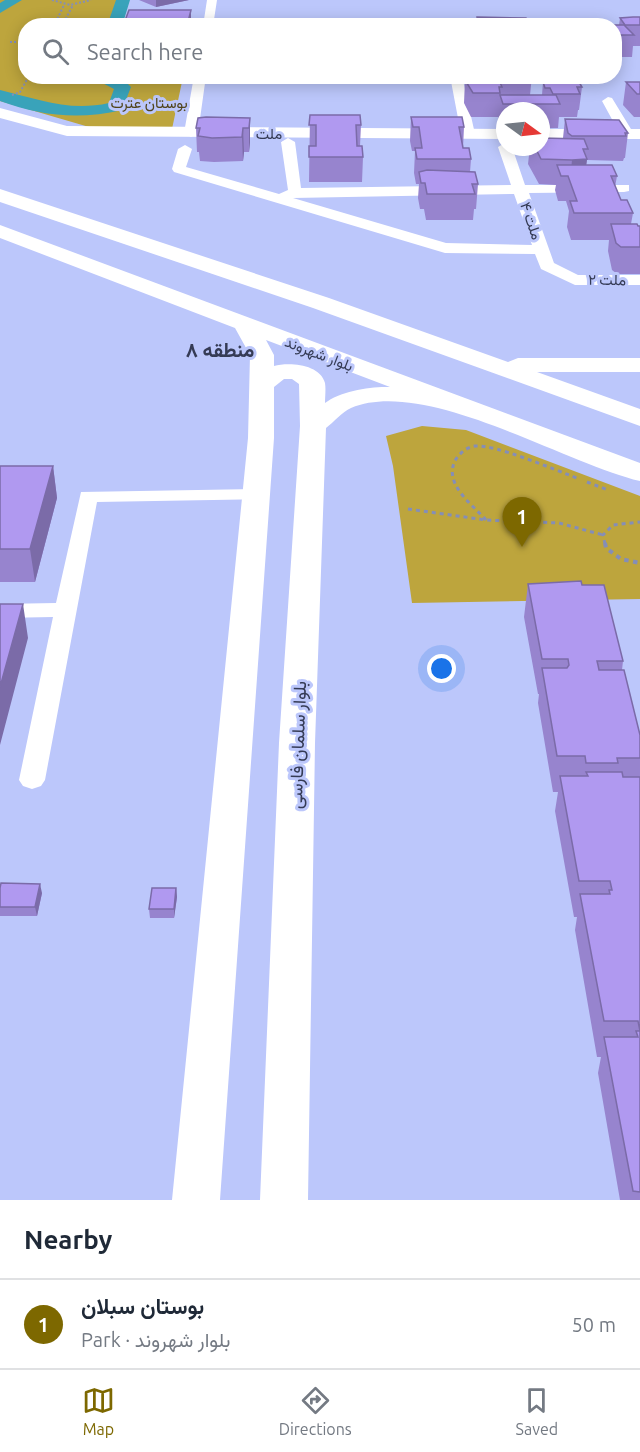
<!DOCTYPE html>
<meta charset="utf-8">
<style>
:root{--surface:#fff;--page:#f2f2f3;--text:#1f2937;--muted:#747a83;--line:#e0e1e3;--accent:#7d6800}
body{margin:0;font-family:Ubuntu,Vazirmatn,sans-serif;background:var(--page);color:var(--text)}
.compass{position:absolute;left:496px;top:102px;width:54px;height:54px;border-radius:50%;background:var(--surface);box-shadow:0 3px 15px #0003;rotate:105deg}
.you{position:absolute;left:442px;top:669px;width:21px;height:21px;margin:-15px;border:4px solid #fff;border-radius:50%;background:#1a73e8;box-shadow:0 0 0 9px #1a73e833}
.badge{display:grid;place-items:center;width:39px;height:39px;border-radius:50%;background:var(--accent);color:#fff;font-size:20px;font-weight:700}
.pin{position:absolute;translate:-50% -50px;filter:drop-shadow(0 2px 3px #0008)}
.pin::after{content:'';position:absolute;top:32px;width:21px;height:18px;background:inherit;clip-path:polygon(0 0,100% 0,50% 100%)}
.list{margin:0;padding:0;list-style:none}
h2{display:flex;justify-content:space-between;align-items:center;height:78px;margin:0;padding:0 24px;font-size:26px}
h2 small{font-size:20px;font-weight:400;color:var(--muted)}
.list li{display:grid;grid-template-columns:39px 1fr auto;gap:18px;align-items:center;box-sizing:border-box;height:90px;padding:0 24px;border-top:2px solid var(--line)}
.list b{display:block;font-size:22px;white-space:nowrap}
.list p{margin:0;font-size:20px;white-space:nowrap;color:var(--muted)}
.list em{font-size:20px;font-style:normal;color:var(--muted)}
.icon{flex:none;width:33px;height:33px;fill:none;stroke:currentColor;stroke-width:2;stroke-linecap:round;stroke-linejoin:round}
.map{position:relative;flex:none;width:640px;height:1200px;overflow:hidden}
.search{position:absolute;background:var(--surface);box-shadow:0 3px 15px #0003;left:18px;right:18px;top:18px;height:66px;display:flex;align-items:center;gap:15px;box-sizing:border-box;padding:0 21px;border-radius:24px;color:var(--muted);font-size:22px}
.sheet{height:168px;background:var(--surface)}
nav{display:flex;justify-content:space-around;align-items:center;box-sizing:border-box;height:84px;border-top:2px solid var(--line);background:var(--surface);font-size:16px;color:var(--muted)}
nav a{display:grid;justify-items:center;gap:3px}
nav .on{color:var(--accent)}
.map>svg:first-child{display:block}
.green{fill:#bda53d}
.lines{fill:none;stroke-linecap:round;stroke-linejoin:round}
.canal{fill:#39a3ba;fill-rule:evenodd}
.path-far2{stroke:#858eb7;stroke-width:2;stroke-dasharray:2 2;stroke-linecap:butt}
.path-far1{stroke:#858eb7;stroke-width:3;stroke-dasharray:4 4;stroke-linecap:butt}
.path{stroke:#858eb7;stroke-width:4;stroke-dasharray:4.5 4.5;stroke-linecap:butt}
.minor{fill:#fff;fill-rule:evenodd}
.tertiary{fill:#fff;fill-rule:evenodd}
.secondary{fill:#fff;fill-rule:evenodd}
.wall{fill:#9784ce}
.shaded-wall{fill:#7b6ba8}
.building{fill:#b099f0;stroke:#7b6ba8;stroke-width:1.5}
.labels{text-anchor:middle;stroke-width:6;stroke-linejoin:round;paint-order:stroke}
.far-park-label{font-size:15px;fill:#50451b;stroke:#bcc7fb}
.far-street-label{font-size:15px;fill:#353b55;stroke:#bcc7fb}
.street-label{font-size:18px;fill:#353b55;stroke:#bcc7fb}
.far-district-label{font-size:20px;font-weight:bold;fill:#353b55;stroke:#bcc7fb}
</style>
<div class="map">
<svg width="640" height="1200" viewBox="0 0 640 1200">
<rect width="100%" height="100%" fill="#bcc7fb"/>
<path class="green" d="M0,0H123L114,25L26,26V76L183,77L172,129L89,127L0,101Z
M422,426L466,430L640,496V599L412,603L393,466L386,436Z"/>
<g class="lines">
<path class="canal" d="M5,0H22L0,13V3Z
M116,0H130L122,26H107Z
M89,76C103,76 121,75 131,87L122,110C79,120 41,116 0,101V90C38,99 69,112 109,103L114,89Z"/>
<path class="path-far2" d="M52,0L70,5L91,0
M32,21H56
M64,21H99
M54,26L64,5
M62,26L73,5
M10,42H26
M12,95L20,92L29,76"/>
<path class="path-far1" d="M587,482L608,490
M408,509L486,520L559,523L603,535
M486,520C471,503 442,483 456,459C460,453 467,447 475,446C495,444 555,470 577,478
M605,544L603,535L613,525L640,522"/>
<path class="path" d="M605,543L606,548L621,559L640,563"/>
<path class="minor" d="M207,0H217L213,26H203Z
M194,76H206L198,133L191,137L184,133Z
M450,76H462L475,134L473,137L468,138L461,134Z
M608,97L612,98L634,134L632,137L627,138L620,134L602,101Z
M288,138L295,142L301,188L511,185L498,147L505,143V147H512L525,185H629V191L624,192L529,193L554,263L578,275H640V285H575L541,269L535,254L445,253L174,172L172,169L178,149L185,145L192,149L186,167L279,194L288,190L281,142ZM514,194L532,245L446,243L293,198Z
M256,489L263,491L266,495L263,499L97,502L45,780L41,786L32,789L23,786L19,780L53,617L0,618V604L56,603L81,492Z"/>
<path class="tertiary" d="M0,108L67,126L505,129V139L67,136L0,118Z
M541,129H640V139H541Z"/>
<path class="secondary" d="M0,189L329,298L508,362L518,358H640V372H537L640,409V426L313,308L0,202Z
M0,225L640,463V481C564,463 425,377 351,408C342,412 334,422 326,428L315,743L308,1200H260L279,743L300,426L299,384L292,379H284L274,387V438L220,1200H172L248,438L250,355L235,328L0,238ZM266,340L390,387C372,386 340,391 325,403C325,397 326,389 325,383C320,364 289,362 274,366V355Z"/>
</g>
<path class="wall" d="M139,0H189L156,7Z
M477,17L528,26H456L477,25Z
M640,17V46H633L632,57H615V26L619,25L620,18Z
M468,76H532L530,95H542L543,82L582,87L579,110H578L577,117H559L558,128H541V111H505V128H501L498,117H471L464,103L465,80H468Z
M626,82H640V117H634L623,105Z
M310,115L361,125L360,146L363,157L362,182H309Z
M411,117L464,127L463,148L471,159L470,172L478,184L476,209H474L473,220H426L424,209H420L418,198L419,184H416L414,173L415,151H412L410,141Z
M250,118V142L249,152H244L243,161L214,162L200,161L199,152H197L196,128Z
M565,119L628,133L625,158H624L623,161L587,160L586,165L617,176L615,187L621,200L633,213L631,224L640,226V274H617L612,270L608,251L609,240H571L567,227L569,211L566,201H558L555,190L556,185L539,184L528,164L530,147H541L563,138Z
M0,466H53L57,498L35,582H0Z
M528,584L582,585L623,661L622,670L640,735V1200H620L598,1073L601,1057H597L575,930L577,917H574L555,811L558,792H553L538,703L539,694H538L524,617Z
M0,888L42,893L37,916H0Z
M176,888L177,897L174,918H150L149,909Z"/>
<path class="shaded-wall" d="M156,0H189L156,7Z
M191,10V26H187Z
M250,118V142L249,152V128Z
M243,128L244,152L243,161L242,137Z
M587,159L584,184L570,180L572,160Z
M53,466L57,498L35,582L30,549Z
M23,604L28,638L0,745V687Z
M40,884L42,893L37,916L35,907Z
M176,888L177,897L174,918V909Z"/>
<path class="building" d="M129,10H191L187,26H123Z
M477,17L526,18L528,25L481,24L482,26H457L478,25Z
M633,17H640V25H625L620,18Z
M600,25H624L634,35H615V26Z
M469,76H497L502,87H499L500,93H473L465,80H470Z
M543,82H579L582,87H577L580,94H553L550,88H545Z
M626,82H640V94H637Z
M500,95H556L560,104H503Z
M310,115H360L361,125H356L357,146H362L363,157H309V146H316V125H309Z
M206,117L250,118L249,128H243L242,137L212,138L198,136L200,128H196L198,118Z
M411,117H462L464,127H459L463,148H469L471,159H417L415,148H422L419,127H413Z
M565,119L619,120L628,133H625L626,136H572L568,133Z
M541,138L584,139L588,149H583L587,159L572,160L541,159L535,147H541Z
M557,165H612L617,176H611L621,200H627L633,213H574L570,201H577L568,176H561Z
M427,170L475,172L478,184H472L475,194H427L425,183H421L419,172Z
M611,224H637L638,226H640V247H621L616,243Z
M0,466H53L30,549H0Z
M581,581L582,585H604L623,661H597L598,665L599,670H624L640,735V758H617L618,763H586L585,756H557L542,668H567L569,665L568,659H542L528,584Z
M0,604H23L0,687Z
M586,772H622L623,777H640V1192L633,1191L604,1037H638L636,1031H640L638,1021H604L580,894H610L609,890H612L610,881H579L560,776H588Z
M1,883L40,884L35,907H0V888Z
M152,888H176L174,909H149Z"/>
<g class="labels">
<g class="far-park-label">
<text x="149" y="108">بوستان عترت</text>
</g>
<g class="far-street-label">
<text x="269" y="139">ملت</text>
<text transform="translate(531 221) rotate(71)" y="5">ملت ۴</text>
<text transform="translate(607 280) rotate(1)" y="5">ملت ۲</text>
<text transform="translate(319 354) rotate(21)" y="5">بلوار شهروند</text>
</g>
<g class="street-label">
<text transform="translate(298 745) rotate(-88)" y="6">بلوار سلمان فارسی</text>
</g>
<g class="far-district-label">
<text x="220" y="357">منطقه ۸</text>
</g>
</g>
</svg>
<svg class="compass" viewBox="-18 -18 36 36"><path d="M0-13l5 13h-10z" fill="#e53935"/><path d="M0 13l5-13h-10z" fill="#747a83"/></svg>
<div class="you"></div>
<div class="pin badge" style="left:522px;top:547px">1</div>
<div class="search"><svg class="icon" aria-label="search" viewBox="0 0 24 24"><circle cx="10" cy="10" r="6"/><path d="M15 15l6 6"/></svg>Search here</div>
</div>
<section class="sheet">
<h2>Nearby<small></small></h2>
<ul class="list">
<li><span class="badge">1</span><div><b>بوستان سبلان</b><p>Park · بلوار شهروند</p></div><em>50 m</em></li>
</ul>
</section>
<nav>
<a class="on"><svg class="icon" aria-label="map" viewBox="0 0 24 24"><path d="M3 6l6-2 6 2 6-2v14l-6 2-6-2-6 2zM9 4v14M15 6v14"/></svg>Map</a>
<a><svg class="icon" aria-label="directions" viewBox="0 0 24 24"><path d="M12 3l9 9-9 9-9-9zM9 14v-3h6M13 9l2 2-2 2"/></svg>Directions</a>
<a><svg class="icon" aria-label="saved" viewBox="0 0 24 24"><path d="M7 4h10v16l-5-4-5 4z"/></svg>Saved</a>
</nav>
